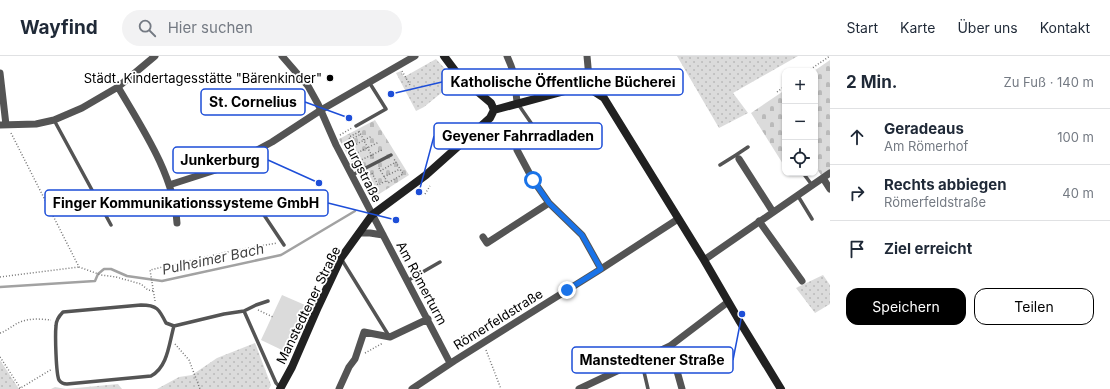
<!DOCTYPE html>
<html lang="de">
<meta charset="utf-8">
<style>
:root{--surface:#fff;--page:#f2f2f3;--text:#1f2937;--muted:#747a83;--line:#e0e1e3;--accent:#000}
body{margin:0;font-family:Inter,sans-serif;background:var(--page);color:var(--text)}
.controls{position:absolute;right:12px;top:12px;display:grid;overflow:hidden;border-radius:8px;box-shadow:0 1px 3px #0004}
.controls button{width:36px;height:36px;display:grid;place-items:center;padding:0;border:0;border-bottom:1px solid var(--line);background:var(--surface);color:var(--text);font:20px sans-serif}
.stop{position:absolute;width:12px;height:12px;margin:-9px;border:3px solid #1a73e8;border-radius:50%;background:#fff}
.stop.end{background:#1a73e8;border-color:#fff;box-shadow:0 1px 4px #0008}
.list{margin:0;padding:0;list-style:none}
h2{display:flex;justify-content:space-between;align-items:center;height:52px;margin:0;padding:0 16px;font-size:17px}
h2 small{font-size:13px;font-weight:400;color:var(--muted)}
.list li{display:grid;grid-template-columns:26px 1fr auto;gap:12px;align-items:center;box-sizing:border-box;height:56px;padding:0 16px;border-top:1px solid var(--line)}
.list b{display:block;font-size:15px;white-space:nowrap}
.list p{margin:0;font-size:13px;white-space:nowrap;color:var(--muted)}
.list em{font-size:13px;font-style:normal;color:var(--muted)}
.actions{display:flex;gap:8px;padding:12px 16px}
.actions a{flex:1;padding:9px 0;border:1px solid var(--accent);border-radius:12px;text-align:center;font-size:14px;color:var(--accent)}
.actions .main{background:var(--accent);color:#fff}
.icon{flex:none;width:22px;height:22px;fill:none;stroke:currentColor;stroke-width:2;stroke-linecap:round;stroke-linejoin:round}
.map{position:relative;flex:none;width:830px;height:333px;overflow:hidden}
header{display:flex;align-items:center;gap:24px;box-sizing:border-box;height:56px;padding:0 20px;background:var(--surface);border-bottom:1px solid var(--line)}
header strong{font-size:19px}
nav{display:flex;gap:22px;margin-inline-start:auto;font-size:14px}
.search{width:280px;height:36px;background:var(--page);display:flex;align-items:center;gap:10px;box-sizing:border-box;padding:0 14px;border-radius:22px;color:var(--muted);font-size:15px}
main{display:flex}
aside{flex:1;background:var(--surface)}
.map>svg:first-child{display:block}
.grass{fill:url(#grass-dots)}
.cemetery{fill:url(#cemetery-stones)}
.pitch{fill:#dbdbdb}
.lines{fill:none;stroke-linecap:round;stroke-linejoin:round}
.stream{stroke:#a2a2a2;stroke-width:2.5}
.path{stroke:#767676;stroke-width:1.5;stroke-dasharray:1 2;stroke-linecap:butt}
.lane{stroke:#545454;stroke-width:3.5}
.street{stroke:#545454;stroke-width:7}
.secondary{stroke:#212121;stroke-width:8}
.route{stroke:#1a73e8;stroke-width:5}
.poi-dot{fill:#000;stroke:#fff;stroke-width:1.5}
.labels{text-anchor:middle;stroke-width:3.5;stroke-linejoin:round;paint-order:stroke}
.poi-label{font-size:13px;fill:#000;stroke:#fff;text-anchor:end}
.street-label{font-size:13px;fill:#000;stroke:#fff}
.water-label{font-size:14px;font-style:italic;fill:#434343;stroke:#fff}
.leader{fill:none;stroke:#1d4ed8;stroke-width:1.5}
.callout-dot{fill:#1d4ed8;stroke:#fff;stroke-width:1.5}
.callout{fill:#fff;stroke:#1d4ed8;stroke-width:1.5}
.callout-label{font-size:14px;text-anchor:middle;font-weight:bold;fill:#000}
</style>
<header>
<strong>Wayfind</strong>
<div class="search"><svg class="icon" aria-label="search" viewBox="0 0 24 24"><circle cx="10" cy="10" r="6"/><path d="M15 15l6 6"/></svg>Hier suchen</div>
<nav><a>Start</a><a>Karte</a><a>Über uns</a><a>Kontakt</a></nav>
</header>
<main>
<div class="map">
<svg width="830" height="333" viewBox="0 0 830 333">
<defs>
<pattern id="grass-dots" width="8" height="8" patternUnits="userSpaceOnUse"><rect width="8" height="8" fill="#dbdbdb"/><path d="M2 2h.1M6 6h.1" fill="none" stroke="#bababa" stroke-width="1.8" stroke-linecap="round"/></pattern>
<pattern id="cemetery-stones" width="16" height="16" patternUnits="userSpaceOnUse"><rect width="16" height="16" fill="#dbdbdb"/><path d="M2 7V4a2 2 0 0 1 4 0v3zM10 15v-3a2 2 0 0 1 4 0v3z" fill="#bababa"/></pattern>
</defs>
<rect width="100%" height="100%" fill="#fff"/>
<path class="grass" d="M677,0H798L733,37L748,57L719,72Z
M436,3L456,25L424,51L416,55L396,17L401,15L404,21Z
M823,219L830,229V248L815,257L796,232Z
M255,287L271,329L269,333H157L179,321L192,319L217,302Z
M0,304L19,333H0Z
M118,328L122,333H51L55,331L66,333Z"/>
<path class="cemetery" d="M830,4V114L821,119L815,110V15H814Z
M785,34V106L783,108L751,57Z
M375,64L409,119L373,142L356,109L353,110L339,83Z"/>
<path class="pitch" d="M282,239L305,249L284,295L261,284Z"/>
<g class="lines">
<path class="stream" d="M0,231L95,225L98,218L104,213H111L127,220L162,225L281,199L355,155"/>
<path class="path" d="M402,15L410,29
M808,15L830,0
M777,36L785,30
M495,68L513,89
M359,75L373,102
M359,76L349,81L350,84L361,78
M11,77L79,211L101,219L116,221L141,228L148,234L154,235
M340,79L352,72
M351,91L372,80
M355,98L379,86
M359,109L357,106L382,94
M379,112L388,127L403,118L394,103
M380,115L396,106
M372,117L378,129L386,125
M365,120L372,132
M384,121L400,113
M425,138L430,130
M0,221L79,211
M155,245L150,214L227,196L277,187
M258,254L273,261
M0,277C7,275 13,269 20,266C30,262 41,263 51,264
M175,288L189,304L200,333
M486,294L501,333
M365,297L383,287
M0,301L21,333
M19,333L52,313"/>
<path class="lane" d="M54,64L111,169
M356,70L386,53L369,26
M517,94L538,77L518,48
M736,99L748,91
M720,109L736,99L739,103
M803,117L812,129
M352,119L391,99
M798,140L812,163
M264,159L284,189
M337,196L389,280
M407,225L440,206
M244,255L276,327L281,332
M174,270C169,287 168,311 151,320L67,328C64,328 61,327 59,324C56,318 55,279 56,270C56,265 59,260 63,256L141,249C157,249 159,253 166,267L174,270L224,258L244,255L256,249L268,245
M641,303L648,333"/>
<path class="street" d="M282,0L308,30L318,48L336,89L450,307
M507,0C511,9 515,18 516,28C517,35 515,41 518,48
M587,0L590,33
M0,17L6,69
M118,31C142,72 174,119 177,167
M0,69L36,68L54,64L82,52L118,31L155,0
M517,94L533,124L549,147L582,179L601,213
M739,103L773,156
M823,122L830,133
M169,129L228,110L272,86L321,54L415,0
M759,165L802,225
M359,177H370L383,179
M483,181L487,187L549,147
M704,204L830,117
M670,290L682,333
M339,333L349,311L355,303L364,276L390,281L428,263
M412,333L454,305L601,213L678,163
M579,333L670,290L728,246"/>
<path class="secondary" d="M444,0L459,20L491,47L494,54
M494,54L576,32L590,33L604,42L704,204L740,266L781,333
M280,333L292,311L318,251L341,202L372,159L426,119L490,62L494,54"/>
</g>
<g class="lines">
<path class="route" d="M533,124L549,147L582,179L601,213L567,234"/>
</g>
<circle class="poi-dot" cx="330" cy="22" r="4"/>
<g class="labels">
<g class="poi-label">
<text x="322" y="27">Städt. Kindertagesstätte "Bärenkinder"</text>
</g>
<g class="street-label">
<text transform="translate(363 115) rotate(63)" y="5">Burgstraße</text>
<text transform="translate(422 227) rotate(62)" y="5">Am Römerturm</text>
<text transform="translate(308 249) rotate(-64)" y="5">Manstedtener Straße</text>
<text transform="translate(498 263) rotate(-32)" y="5">Römerfeldstraße</text>
</g>
<g class="water-label">
<text transform="translate(213 203) rotate(-12)" y="5">Pulheimer Bach</text>
</g>
</g>
<path class="leader" d="M391 38L442 26M349 62L305 46M419 136L434 80M319 127L268 104M396 164L328 147M742 258L733 304"/>
<g class="callout-dot">
<circle cx="391" cy="38" r="4"/>
<circle cx="349" cy="62" r="4"/>
<circle cx="419" cy="136" r="4"/>
<circle cx="319" cy="127" r="4"/>
<circle cx="396" cy="164" r="4"/>
<circle cx="742" cy="258" r="4"/>
</g>
<g class="callout">
<rect x="442" y="13" width="241" height="26" rx="4"/>
<rect x="201" y="33" width="104" height="26" rx="4"/>
<rect x="434" y="67" width="168" height="26" rx="4"/>
<rect x="173" y="91" width="95" height="26" rx="4"/>
<rect x="45" y="134" width="283" height="26" rx="4"/>
<rect x="572" y="291" width="161" height="26" rx="4"/>
</g>
<g class="callout-label">
<text x="563" y="31">Katholische Öffentliche Bücherei</text>
<text x="253" y="51">St. Cornelius</text>
<text x="518" y="85">Geyener Fahrradladen</text>
<text x="220" y="109">Junkerburg</text>
<text x="186" y="152">Finger Kommunikationssysteme GmbH</text>
<text x="652" y="309">Manstedtener Straße</text>
</g>
</svg>
<div class="controls">
<button>+</button>
<button>−</button>
<button><svg class="icon" aria-label="locate" viewBox="0 0 24 24"><circle cx="12" cy="12" r="6"/><path d="M12 2v4M12 18v4M2 12h4M18 12h4"/></svg></button>
</div>
<div class="stop" style="left:533px;top:124px"></div>
<div class="stop end" style="left:567px;top:234px"></div>
</div>
<aside>
<h2>2 Min.<small>Zu Fuß · 140 m</small></h2>
<ul class="list">
<li><svg class="icon" aria-label="ahead" viewBox="0 0 24 24"><path d="M12 20V5M6 11l6-6 6 6"/></svg><div><b>Geradeaus</b><p>Am Römerhof</p></div><em>100 m</em></li>
<li><svg class="icon" aria-label="right" viewBox="0 0 24 24"><path d="M7 20v-9h11M14 6l5 5-5 5"/></svg><div><b>Rechts abbiegen</b><p>Römerfeldstraße</p></div><em>40 m</em></li>
<li><svg class="icon" aria-label="arrive" viewBox="0 0 24 24"><path d="M6 21V4h12l-3 4 3 4H6"/></svg><div><b>Ziel erreicht</b></div></li>
</ul>
<div class="actions"><a class="main">Speichern</a><a>Teilen</a></div>
</aside>
</main>
